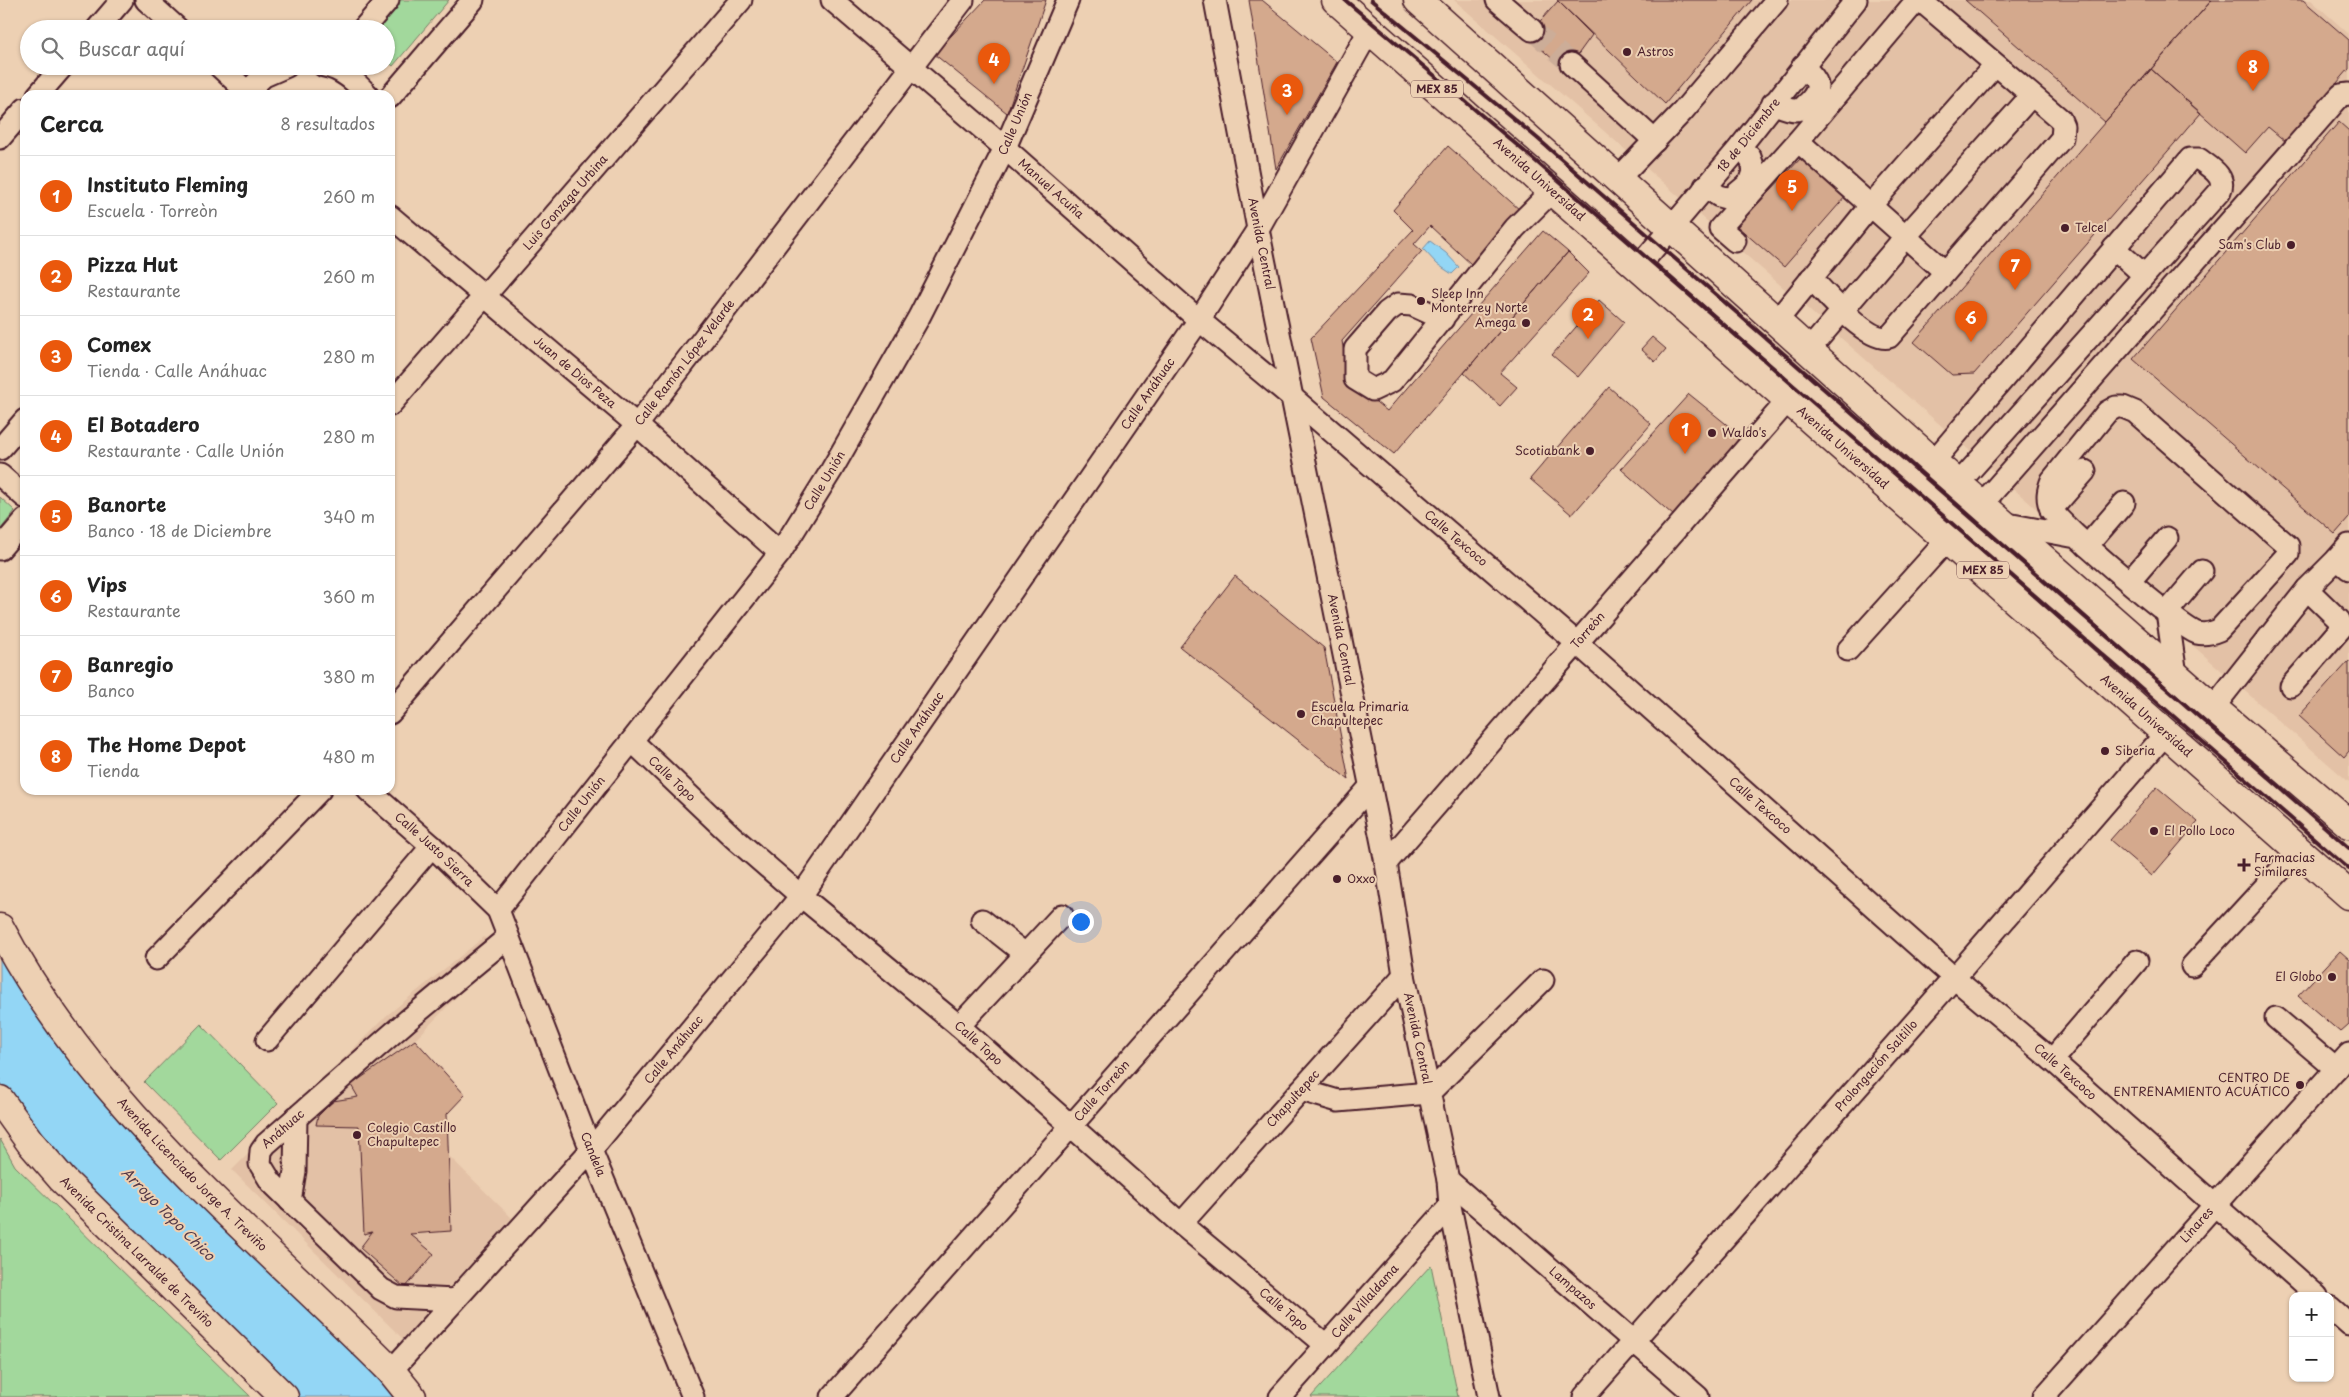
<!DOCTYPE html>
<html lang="es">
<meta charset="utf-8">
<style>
:root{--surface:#fff;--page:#f6f6f6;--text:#222;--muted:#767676;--line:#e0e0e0;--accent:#ea580c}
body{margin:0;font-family:"Playpen Sans",sans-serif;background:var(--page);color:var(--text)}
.controls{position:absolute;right:15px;bottom:15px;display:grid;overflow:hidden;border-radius:10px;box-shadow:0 1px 4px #0004}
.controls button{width:45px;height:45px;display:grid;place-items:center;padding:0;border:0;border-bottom:1px solid var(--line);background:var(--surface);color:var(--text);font:25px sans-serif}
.you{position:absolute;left:1080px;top:921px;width:18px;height:18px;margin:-12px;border:4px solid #fff;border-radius:50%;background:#1a73e8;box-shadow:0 0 0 8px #1a73e833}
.badge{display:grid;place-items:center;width:32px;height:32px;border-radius:50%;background:var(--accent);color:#fff;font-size:16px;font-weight:700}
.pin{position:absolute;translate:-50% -41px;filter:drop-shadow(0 1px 2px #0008)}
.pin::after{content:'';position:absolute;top:26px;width:18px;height:15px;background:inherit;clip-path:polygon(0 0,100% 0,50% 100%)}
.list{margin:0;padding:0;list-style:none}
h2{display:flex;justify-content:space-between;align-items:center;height:65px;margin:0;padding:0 20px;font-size:21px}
h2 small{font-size:16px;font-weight:400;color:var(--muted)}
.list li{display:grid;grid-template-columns:32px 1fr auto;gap:15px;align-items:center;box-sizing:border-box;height:80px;padding:0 20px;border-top:1px solid var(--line)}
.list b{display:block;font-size:19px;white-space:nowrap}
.list p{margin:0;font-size:16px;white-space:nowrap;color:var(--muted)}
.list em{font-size:16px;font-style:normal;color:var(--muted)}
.icon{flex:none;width:28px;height:28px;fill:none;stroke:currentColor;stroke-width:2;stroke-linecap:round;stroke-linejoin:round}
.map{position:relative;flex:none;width:2349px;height:1397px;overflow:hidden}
.search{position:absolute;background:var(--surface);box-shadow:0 1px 4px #0004;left:20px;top:20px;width:375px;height:55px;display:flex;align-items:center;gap:12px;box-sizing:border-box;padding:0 18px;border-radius:28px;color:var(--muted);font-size:19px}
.panel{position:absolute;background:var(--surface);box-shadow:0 1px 4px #0004;left:20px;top:90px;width:375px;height:705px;border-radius:15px}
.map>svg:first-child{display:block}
.built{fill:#e3c1a6}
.green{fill:#a2d89c;stroke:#767c64}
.water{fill:#93d6f5;stroke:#768da4}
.building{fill:#d4a98d;stroke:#4a1f2b}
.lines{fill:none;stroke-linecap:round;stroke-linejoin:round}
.minor-tunnel{stroke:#ccad98;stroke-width:21;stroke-dasharray:21 11;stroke-linecap:butt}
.minor-casing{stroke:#4a1f2b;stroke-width:25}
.major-casing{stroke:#4a1f2b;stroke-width:31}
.highway-casing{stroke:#4a1f2b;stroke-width:31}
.minor{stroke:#edd0b3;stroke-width:21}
.major{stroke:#edd0b3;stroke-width:28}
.highway{stroke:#edd0b3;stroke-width:28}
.rail{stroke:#4a1f2b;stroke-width:4}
.poi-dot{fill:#4a1f2b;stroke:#edd0b3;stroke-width:2}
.labels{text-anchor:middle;stroke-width:4;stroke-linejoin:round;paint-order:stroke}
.shield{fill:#edd0b3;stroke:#7b5454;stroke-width:1}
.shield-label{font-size:11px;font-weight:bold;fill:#4a1f2b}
.poi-label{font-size:12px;fill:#4a1f2b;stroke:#edd0b3;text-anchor:start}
.street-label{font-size:12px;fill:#4a1f2b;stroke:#edd0b3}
.water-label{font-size:14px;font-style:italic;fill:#553a49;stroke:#edd0b3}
</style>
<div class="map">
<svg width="2349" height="1397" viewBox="0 0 2349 1397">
<rect width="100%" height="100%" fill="#edd0b3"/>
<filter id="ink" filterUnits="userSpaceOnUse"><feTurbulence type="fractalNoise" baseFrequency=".02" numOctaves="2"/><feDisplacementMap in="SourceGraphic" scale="10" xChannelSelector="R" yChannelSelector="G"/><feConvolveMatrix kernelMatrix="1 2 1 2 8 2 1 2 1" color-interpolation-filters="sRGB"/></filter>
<g filter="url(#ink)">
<path class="built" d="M1454,0H2311L2349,34V782Z
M484,937L498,954L415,1040L465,1095L447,1114L448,1155L512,1218L403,1339L232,1170L386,1016Z"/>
<path class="green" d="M391,0H449L393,66L386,60V29H365Z
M0,497L15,511L0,530Z
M201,1024L278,1103L221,1160L144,1082Z
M0,1139L15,1166L250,1396L0,1397Z
M1431,1265L1458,1397H1311Z"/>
<path class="water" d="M1430,241L1446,253L1459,267L1452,274L1437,264L1423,249Z
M0,928L52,1014L412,1397H284L0,1100Z"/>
<path class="building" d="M985,0H1046L1007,113L934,54Z
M1249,0H1262L1337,62L1276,169Z
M1557,0H1752L1665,104Z
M1965,0H2212L2105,122Z
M2212,0H2303L2349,40V69L2286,142L2268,127L2245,153L2151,69Z
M1558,1L1592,35L1566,71L1527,36Z
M2151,69L2201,113L1974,374L1952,375L1914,342Z
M2339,122L2349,131V518L2335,534L2133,359Z
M1448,146L1520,210L1472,265L1430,226L1414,244L1422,251L1342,341L1349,380L1387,411L1543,231L1568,252L1394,454L1324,397L1311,338L1413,230L1393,210Z
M1801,158L1846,196L1784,267L1737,226Z
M1568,252L1589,273L1500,373L1517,387L1500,406L1464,373Z
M1599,300L1624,322L1578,377L1552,355Z
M1652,337L1666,349L1655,362L1641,349Z
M1609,387L1651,424L1572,515L1530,479Z
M1689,394L1741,436L1674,516L1621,469Z
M1235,576L1324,648L1349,780L1180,647Z
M2349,661V751L2344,757L2299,716Z
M2157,787L2198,822L2152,876L2110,840Z
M2340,951L2349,959V1024L2340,1032L2298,996Z
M415,1040L465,1095L447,1114L451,1231L410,1234L434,1254L405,1288L360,1248L372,1232L364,1234L359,1126L316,1125L318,1116L333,1101L358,1097L351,1085Z"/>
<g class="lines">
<path class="minor-tunnel" d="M1532,30L1571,64"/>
<g class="minor-casing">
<g id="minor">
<path d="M146,0L178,29"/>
<path id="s1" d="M832,0L1005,148L1199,320L1293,398L1577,643L1954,978L2052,1060L2317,1296"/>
<path id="s2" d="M1215,0L1258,229L1386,863L1404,975L1448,1180L1450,1206L1489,1397"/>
<path d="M1497,0L1532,30"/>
<path d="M97,29L122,0"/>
<path d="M363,29L388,0"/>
<path d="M1571,64L1655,141"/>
<path d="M219,66L246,91"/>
<path d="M324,66C342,69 356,82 368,95"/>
<path d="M38,95L63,66"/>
<path d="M243,95L264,76L287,66"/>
<path d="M390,97L473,0"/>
<path d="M1773,103C1780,106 1788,110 1796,110C1802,110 1804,106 1809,102C1824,85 1816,80 1803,66"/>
<path d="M0,138L25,109"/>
<path d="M1798,141L1944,271"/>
<path d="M1617,180L1683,111L1777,0"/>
<path d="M1705,186L1719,196L1730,199L1749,183L1754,169L1750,157L1740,147"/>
<path id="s3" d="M390,216L637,425L780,553"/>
<path d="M1735,241L1720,228L1798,141L1917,0"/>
<path d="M2114,248L2144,275"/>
<path id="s4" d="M1638,267L1740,147L1856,0"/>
<path d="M1811,278C1826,294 1868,343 1889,337L2062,138L2063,126L2060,119L1920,0"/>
<path d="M1443,319L1412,305L1398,304L1387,312L1355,349V379L1373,390L1392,381L1515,228L1552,191"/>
<path d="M1776,322L1871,205L1995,65"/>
<path d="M1808,351L1906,236L2031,96"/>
<path id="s5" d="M390,405L741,0"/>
<path d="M2116,407H2123L2135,412L2288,546V554L2219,630C2212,633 2205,635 2197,633C2179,627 2059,525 2051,509C2046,498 2048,490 2052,480L2107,412Z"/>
<path d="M0,449L25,420"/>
<path d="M1933,462L2190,159H2199C2209,167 2227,176 2220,191L1958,484"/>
<path d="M0,475L25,497"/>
<path d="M1982,504L2341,95L2349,94"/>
<path d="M2051,510L2085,471"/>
<path d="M2002,523L2076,537"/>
<path d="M2087,546L2124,503"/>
<path d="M0,549L25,520"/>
<path d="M2337,559L2349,545"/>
<path d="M2130,581L2167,538"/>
<path d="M1848,650L1948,539"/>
<path d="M2176,675L2167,612L2202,571"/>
<path d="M2291,686L2342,627L2339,620L2307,589"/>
<path d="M2213,708L2307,589L2337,559L2349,569"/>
<path id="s6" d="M390,713L637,425L963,0"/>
<path id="s7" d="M632,741L733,837L801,896L959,1026L1181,1224L1326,1345"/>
<path id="s8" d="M368,790L432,846L498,910L591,1150L693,1397"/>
<path id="s9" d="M1386,863L1790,398"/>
<path id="s10" d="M498,910L780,553L831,471L919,317L1005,148L1068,0"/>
<path d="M982,920L1025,954"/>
<path d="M156,959L320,790"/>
<path d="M2192,966L2299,850"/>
<path d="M2276,1018L2336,1069"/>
<path d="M959,1026L1062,915"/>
<path d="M267,1040L432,846"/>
<path d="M2052,1060L2137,961"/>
<path d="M1301,1090L1338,1101L1429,1093L1543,980"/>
<path id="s11" d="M1448,1180L1698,1397"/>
<path d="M290,1201L295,1171L296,1117"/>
<path id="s12" d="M1181,1224L1404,975"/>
<path id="s13" d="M454,1300L396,1297L381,1289L271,1182L260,1164L261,1151L266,1144L408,1020L507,938"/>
<path d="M2330,1307L2349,1324"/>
<path id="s14" d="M391,1371L591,1150L801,896L1199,320L1258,229L1370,29"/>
<path id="s15" d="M832,1397L1370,787"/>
<path id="s16" d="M1280,1397L1450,1206"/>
<path id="s17" d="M1584,1397L1954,978L2167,732"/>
<path id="s18" d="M2044,1397L2349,1054"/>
</g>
</g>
<g class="major-casing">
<g id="major">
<path id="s19" d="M0,928C92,1104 253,1232 391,1371L412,1397"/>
<path id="s20" d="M0,1100L30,1142L62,1179L284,1397"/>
</g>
</g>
<g class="highway-casing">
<g id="highway">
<path id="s21" d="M1336,0L2349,895"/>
<path d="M1418,0L1933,462L2213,708L2349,824"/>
</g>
</g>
<use href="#minor" class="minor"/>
<use href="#major" class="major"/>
<use href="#highway" class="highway"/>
<path class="rail" d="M1345,0L1524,151L2349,869
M1371,0L1537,138L2349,848"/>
</g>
</g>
<g class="poi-dot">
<circle cx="1627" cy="52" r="5"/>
<circle cx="2065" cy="228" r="5"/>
<circle cx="2291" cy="245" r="5"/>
<circle cx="1421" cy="301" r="5"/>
<circle cx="1526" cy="323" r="5"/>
<circle cx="1712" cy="433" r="5"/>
<circle cx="1590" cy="451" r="5"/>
<circle cx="1301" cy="714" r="5"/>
<circle cx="2105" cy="751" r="5"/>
<circle cx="2154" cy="831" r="5"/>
<path d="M2241.5 857.5h5v5h5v5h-5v5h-5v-5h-5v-5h5z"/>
<circle cx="1337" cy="879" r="5"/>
<circle cx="2332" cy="977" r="5"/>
<circle cx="2300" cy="1085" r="5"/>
<circle cx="357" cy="1135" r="5"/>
</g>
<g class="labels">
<g class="shield">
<rect x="1411" y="80.5" width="52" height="17" rx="4"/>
<rect x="1957" y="561.5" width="52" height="17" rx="4"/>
</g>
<g class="shield-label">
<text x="1437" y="93">MEX 85</text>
<text x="1983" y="574">MEX 85</text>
</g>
<g class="poi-label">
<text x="1637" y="56">Astros</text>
<text x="2075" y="232">Telcel</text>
<text x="2281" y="249" text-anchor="end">Sam's Club</text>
<text x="1431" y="298">Sleep Inn<tspan x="1431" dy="14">Monterrey Norte</tspan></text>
<text x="1516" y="327" text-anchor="end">Amega</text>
<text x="1722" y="437">Waldo's</text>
<text x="1580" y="455" text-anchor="end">Scotiabank</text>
<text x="1311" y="711">Escuela Primaria<tspan x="1311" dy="14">Chapultepec</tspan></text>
<text x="2115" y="755">Siberia</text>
<text x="2164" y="835">El Pollo Loco</text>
<text x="2254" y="862">Farmacias<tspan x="2254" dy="14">Similares</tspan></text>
<text x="1347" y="883">Oxxo</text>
<text x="2322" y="981" text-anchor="end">El Globo</text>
<text x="2290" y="1082" text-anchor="end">CENTRO DE<tspan x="2290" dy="14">ENTRENAMIENTO ACUÁTICO</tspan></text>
<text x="367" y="1132">Colegio Castillo<tspan x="367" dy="14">Chapultepec</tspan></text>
</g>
<g class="street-label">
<text dy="4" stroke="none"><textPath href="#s10" startOffset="945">Calle Unión</textPath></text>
<text dy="4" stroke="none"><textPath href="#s4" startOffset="172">18 de Diciembre</textPath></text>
<text dy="4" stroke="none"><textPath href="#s21" startOffset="271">Avenida Universidad</textPath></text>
<text dy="4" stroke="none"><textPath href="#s1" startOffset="289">Manuel Acuña</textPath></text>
<text dy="4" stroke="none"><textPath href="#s5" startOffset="268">Luis Gonzaga Urbina</textPath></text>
<text dy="4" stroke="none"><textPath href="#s2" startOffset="248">Avenida Central</textPath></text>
<text dy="4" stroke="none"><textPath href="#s6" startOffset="458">Calle Ramón López Velarde</textPath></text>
<text dy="4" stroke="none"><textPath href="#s3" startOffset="242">Juan de Dios Peza</textPath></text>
<text dy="4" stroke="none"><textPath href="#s14" startOffset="1238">Calle Anáhuac</textPath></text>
<text dy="4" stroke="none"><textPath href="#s21" startOffset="676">Avenida Universidad</textPath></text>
<text dy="4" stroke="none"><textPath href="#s10" startOffset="540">Calle Unión</textPath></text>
<text dy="4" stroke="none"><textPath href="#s1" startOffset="824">Calle Texcoco</textPath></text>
<text dy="4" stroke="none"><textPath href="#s9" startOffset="308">Torreòn</textPath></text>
<text dy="4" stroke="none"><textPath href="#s2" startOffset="652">Avenida Central</textPath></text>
<text dy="4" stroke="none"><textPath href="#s21" startOffset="1081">Avenida Universidad</textPath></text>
<text dy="4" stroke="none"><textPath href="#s14" startOffset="832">Calle Anáhuac</textPath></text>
<text dy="4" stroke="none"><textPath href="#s7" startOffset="55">Calle Topo</textPath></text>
<text dy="4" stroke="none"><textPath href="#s10" startOffset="135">Calle Unión</textPath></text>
<text dy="4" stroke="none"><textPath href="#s1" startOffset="1229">Calle Texcoco</textPath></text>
<text dy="4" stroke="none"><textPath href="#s8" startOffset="89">Calle Justo Sierra</textPath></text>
<text dy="4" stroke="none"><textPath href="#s2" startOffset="1058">Avenida Central</textPath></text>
<text dy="4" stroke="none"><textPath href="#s7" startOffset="460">Calle Topo</textPath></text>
<text dy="4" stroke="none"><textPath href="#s14" startOffset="428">Calle Anáhuac</textPath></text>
<text dy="4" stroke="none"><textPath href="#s17" startOffset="442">Prolongación Saltillo</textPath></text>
<text dy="4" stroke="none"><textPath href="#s1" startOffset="1634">Calle Texcoco</textPath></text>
<text dy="4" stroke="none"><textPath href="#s15" startOffset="408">Calle Torreòn</textPath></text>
<text dy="4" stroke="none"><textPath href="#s12" startOffset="168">Chapultepec</textPath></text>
<text dy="4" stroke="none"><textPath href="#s13" startOffset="294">Anáhuac</textPath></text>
<text dy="4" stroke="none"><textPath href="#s8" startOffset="439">Candela</textPath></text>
<text dy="4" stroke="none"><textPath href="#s19" startOffset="314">Avenida Licenciado Jorge A. Treviño</textPath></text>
<text dy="4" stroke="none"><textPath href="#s18" startOffset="230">Linares</textPath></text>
<text dy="4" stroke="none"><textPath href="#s20" startOffset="205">Avenida Cristina Larralde de Treviño</textPath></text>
<text dy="4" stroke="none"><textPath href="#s11" startOffset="165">Lampazos</textPath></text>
<text dy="4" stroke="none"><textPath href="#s16" startOffset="128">Calle Villaldama</textPath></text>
<text dy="4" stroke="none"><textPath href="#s7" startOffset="865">Calle Topo</textPath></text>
</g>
<g class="water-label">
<text transform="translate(168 1214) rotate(45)" y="5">Arroyo Topo Chico</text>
</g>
</g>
</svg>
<div class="controls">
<button>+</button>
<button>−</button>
</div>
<div class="you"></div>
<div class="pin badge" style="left:1685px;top:454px">1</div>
<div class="pin badge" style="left:1588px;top:339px">2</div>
<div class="pin badge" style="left:1287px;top:115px">3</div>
<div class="pin badge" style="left:994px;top:84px">4</div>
<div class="pin badge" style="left:1792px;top:211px">5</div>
<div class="pin badge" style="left:1971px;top:342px">6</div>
<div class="pin badge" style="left:2015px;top:290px">7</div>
<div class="pin badge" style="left:2253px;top:91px">8</div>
<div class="search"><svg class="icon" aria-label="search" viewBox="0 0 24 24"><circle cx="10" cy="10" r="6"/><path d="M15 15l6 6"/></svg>Buscar aquí</div>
<section class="panel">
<h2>Cerca<small>8 resultados</small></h2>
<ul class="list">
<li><span class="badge">1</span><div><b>Instituto Fleming</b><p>Escuela · Torreòn</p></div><em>260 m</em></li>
<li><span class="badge">2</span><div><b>Pizza Hut</b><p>Restaurante</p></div><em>260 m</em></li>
<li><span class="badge">3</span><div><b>Comex</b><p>Tienda · Calle Anáhuac</p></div><em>280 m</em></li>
<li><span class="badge">4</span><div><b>El Botadero</b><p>Restaurante · Calle Unión</p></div><em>280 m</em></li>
<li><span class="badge">5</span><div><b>Banorte</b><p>Banco · 18 de Diciembre</p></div><em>340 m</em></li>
<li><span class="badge">6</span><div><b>Vips</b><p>Restaurante</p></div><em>360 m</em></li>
<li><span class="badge">7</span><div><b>Banregio</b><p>Banco</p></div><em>380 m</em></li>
<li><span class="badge">8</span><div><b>The Home Depot</b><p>Tienda</p></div><em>480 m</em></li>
</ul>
</section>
</div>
